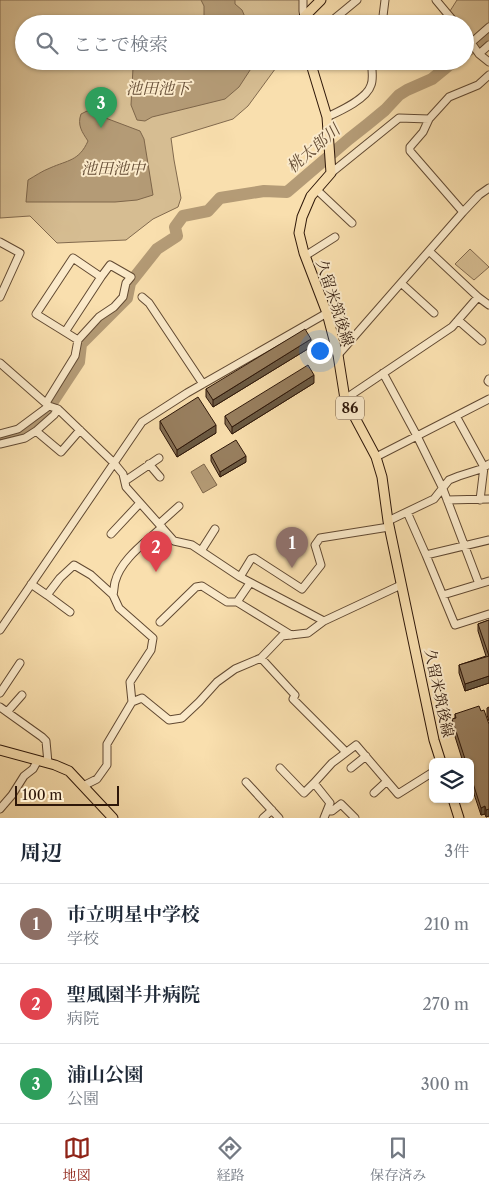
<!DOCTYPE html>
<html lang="ja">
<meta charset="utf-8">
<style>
:root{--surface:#fff;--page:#f6f6f7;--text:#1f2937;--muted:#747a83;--line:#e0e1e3;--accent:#8f2418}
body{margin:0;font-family:"Libre Caslon Text","Noto Serif JP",serif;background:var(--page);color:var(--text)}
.controls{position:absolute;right:15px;bottom:15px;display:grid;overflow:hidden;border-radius:8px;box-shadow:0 1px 4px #0004}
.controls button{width:45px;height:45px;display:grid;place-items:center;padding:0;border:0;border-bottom:1px solid var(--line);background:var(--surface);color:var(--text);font:25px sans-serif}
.scale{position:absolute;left:15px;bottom:12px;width:104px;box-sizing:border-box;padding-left:5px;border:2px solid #2e1709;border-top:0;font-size:14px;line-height:18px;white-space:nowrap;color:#2e1709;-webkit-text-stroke:4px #fbeaca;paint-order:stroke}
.you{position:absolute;left:319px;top:350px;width:18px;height:18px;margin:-12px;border:4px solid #fff;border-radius:50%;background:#1a73e8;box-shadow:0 0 0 8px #1a73e833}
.badge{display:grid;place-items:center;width:32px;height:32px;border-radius:50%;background:var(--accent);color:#fff;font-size:16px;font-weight:700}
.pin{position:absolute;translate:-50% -41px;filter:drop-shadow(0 1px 2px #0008)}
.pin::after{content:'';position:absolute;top:26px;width:18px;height:15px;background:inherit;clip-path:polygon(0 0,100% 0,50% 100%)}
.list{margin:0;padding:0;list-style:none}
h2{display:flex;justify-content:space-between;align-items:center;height:65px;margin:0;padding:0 20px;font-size:21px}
h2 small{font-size:16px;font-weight:400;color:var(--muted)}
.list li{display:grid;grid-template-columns:32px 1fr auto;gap:15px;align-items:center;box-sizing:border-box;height:80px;padding:0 20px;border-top:1px solid var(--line)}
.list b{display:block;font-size:19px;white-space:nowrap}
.list p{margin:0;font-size:16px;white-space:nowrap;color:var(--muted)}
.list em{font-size:16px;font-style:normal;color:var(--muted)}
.icon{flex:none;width:28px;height:28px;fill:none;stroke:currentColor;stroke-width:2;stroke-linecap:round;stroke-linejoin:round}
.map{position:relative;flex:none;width:489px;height:818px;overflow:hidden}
.search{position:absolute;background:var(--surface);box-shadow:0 1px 4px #0004;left:15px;right:15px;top:15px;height:55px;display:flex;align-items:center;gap:12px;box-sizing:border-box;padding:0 18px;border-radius:28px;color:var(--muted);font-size:19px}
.sheet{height:305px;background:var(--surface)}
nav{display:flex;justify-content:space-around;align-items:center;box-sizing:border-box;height:70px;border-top:1px solid var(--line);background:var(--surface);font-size:14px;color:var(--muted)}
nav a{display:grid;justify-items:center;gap:2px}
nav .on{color:var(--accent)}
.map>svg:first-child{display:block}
.green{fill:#d6bd92;stroke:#826a4e}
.water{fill:#b49b76;stroke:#7e664a}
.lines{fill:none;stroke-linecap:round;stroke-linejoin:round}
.river{stroke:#b49b76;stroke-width:12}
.minor-casing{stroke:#614932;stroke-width:9}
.major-casing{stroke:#2e1709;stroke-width:11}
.minor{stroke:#fbeaca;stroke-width:7}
.major{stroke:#f9dfae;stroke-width:9}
.wall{fill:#836d52;stroke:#2e1709}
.shaded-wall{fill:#6a5942;stroke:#2e1709}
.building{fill:#987f5f;stroke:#2e1709}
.labels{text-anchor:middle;stroke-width:4;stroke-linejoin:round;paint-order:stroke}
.shield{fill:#fbeaca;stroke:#6c5643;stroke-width:1}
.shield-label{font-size:14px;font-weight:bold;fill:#2e1709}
.street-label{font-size:15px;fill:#2e1709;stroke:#fbeaca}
.water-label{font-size:16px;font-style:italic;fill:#644c35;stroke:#fbeaca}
</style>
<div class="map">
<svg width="489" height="818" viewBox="0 0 489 818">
<rect width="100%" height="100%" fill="#f9dfae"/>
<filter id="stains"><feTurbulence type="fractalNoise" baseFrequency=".004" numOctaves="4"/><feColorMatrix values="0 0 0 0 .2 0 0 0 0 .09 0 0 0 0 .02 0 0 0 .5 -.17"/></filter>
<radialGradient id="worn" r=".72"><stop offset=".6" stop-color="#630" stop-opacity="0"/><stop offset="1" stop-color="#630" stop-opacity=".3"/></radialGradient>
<path class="green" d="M0,0H301L300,24H24V61H281L248,106L233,119L171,138L174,160L181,198L178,207L153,219L126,240L57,243L30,216L0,218Z
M457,0H489V23L474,38L465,28V24H461L450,11Z
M470,249L489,267L474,280L455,264Z"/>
<path class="water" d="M201,0H235V4L242,10L245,17L241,24H204V6Z
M137,61H256L239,87L225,99L152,117L145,121L137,120L131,105L133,68Z
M87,111L140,131L144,139L153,195L137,200L115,202H26L28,180C35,176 42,171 50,168C68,160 79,161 88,141C82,132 77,125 81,114Z
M204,464L217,485L203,493L191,472Z"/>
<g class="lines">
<path class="river" d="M465,53L473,47L489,32
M0,440L20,434L48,409L79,362L81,344L127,298L130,283L157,249L177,236L175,227L183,216L208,211L220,198L264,191L287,192L349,139L368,124L385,110L399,95L407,90L432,79L454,61"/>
<g class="minor-casing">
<path id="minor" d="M303,0V11L304,17
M436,0L456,24
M328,24L357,0
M382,24L385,0
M465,34L479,54L489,62
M472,42L489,27
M479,54L489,45
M327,117C340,111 367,99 371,85C374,78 371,69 372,61
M429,119L423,132L410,147V151L463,212
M331,173L399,118L429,119L449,97L478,85L489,75
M317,190L352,223
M0,242L20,253L0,297
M429,251L478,297L489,305
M305,256L335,237
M401,283L434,313
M142,297L149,303L203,384
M458,320L482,341
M78,340L99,317L114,307L123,297L126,283L131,277L110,265L101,277
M338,355L463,212L479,195L489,188
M0,363L49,406L58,409L114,463L123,474L126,487L174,541L192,545L240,577L324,621
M383,373L417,436L443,489L479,584
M489,379L488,381L489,382
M345,399L452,327L478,297
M46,403L75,356L78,340L36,314L73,258L101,277L65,332
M58,409L54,415L36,431L61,452L80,430
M456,416L484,467L480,500
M0,434L18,429L49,406
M0,444L25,438L36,431
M376,457L489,399
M149,464L160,477
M125,481L159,458
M447,500L489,499
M407,512L426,555L455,625L489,614
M388,521L434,499L449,480L459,476L481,469L489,464
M159,524L179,506
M111,534L140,503
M201,551L215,529
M426,555L489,540
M240,577L251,559L254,558L302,589L321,565L315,545L320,538L389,527
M250,583L237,602L291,635
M31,584L47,595L60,578L74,565L91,575L113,595L119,608L153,638L151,650L130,682L132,702
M47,595L70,612
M113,595C114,591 114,586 115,582C121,559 145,543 162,527
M443,595L489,581
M160,622L196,587L202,586L227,602H237
M0,630L142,422L187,393L327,313
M261,658L295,695L293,699L346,752
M0,693L20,663
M0,707L42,737L46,741L48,763
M7,712L22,695
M280,768L304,793L314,783
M351,768L366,756
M246,782L279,818
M83,786L97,779L107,765V744L132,702L142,698L169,720L182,718L199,702L217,682L235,669L261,658L282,636L308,633L324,621L401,585
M374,793L387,781
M0,809L12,795L24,776L33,769L38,760
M327,811H332L341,804L355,818
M263,818L272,810
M324,818L330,803L314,783L332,763L356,745L398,794L433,772"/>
</g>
<g class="major-casing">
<path id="major" d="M303,24L304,17L321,0
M310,61L327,117L331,173L311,196L302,217L299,233L304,253L327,313L338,355L345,399L376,457L382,477L388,521L434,740L441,762
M0,750L55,765L69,771L113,818
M453,799L459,818"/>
</g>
<use href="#minor" class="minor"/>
<use href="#major" class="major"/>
</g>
<path class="wall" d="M311,347L213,407L206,397V389Z
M314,383L232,434L225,424V416Z
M160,421L216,433L177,457L160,429Z
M211,455L246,462L220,477L211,461Z
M489,620V683L465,691L459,673V665L486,656L478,631V624Z
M489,707V721L487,715V708Z
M481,711L489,724V816L486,817L485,814L481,815L470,782V762H463L452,727V719L455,718V714Z"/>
<path class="shaded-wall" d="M311,339V347L213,407V400Z
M314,375V383L232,434V427Z
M216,425V433L177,457V450Z
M246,456V462L220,477V472Z
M489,676V683L465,691V684Z
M485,806V814L481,815V808Z
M489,809V816L486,817V810Z"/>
<path class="building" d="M305,329L311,339L213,400L206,389Z
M308,365L314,375L232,427L225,416Z
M198,397L216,425L177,450L160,421Z
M236,440L246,456L220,472L211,455Z
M489,620V676L465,684L459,665L489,656L478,624Z
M479,706L481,711L484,710L489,724V809L486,810L485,806L481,808L470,774V762H466L452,719L456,718L455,714Z"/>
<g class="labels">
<rect class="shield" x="336" y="396.5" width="28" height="23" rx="4"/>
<g class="shield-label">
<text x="350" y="413">86</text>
</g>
<g class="street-label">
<text transform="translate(335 303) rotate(72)" y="5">久留米筑後線</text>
<text transform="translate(439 693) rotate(78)" y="5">久留米筑後線</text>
</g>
<g class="water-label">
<text x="158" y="94">池田池下</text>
<text transform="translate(313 148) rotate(-41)" y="6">桃太郎川</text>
<text x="113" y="174">池田池中</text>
</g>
</g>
<rect width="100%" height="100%" filter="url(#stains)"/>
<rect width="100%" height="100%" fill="url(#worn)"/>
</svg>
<div class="controls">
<button><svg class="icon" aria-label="layers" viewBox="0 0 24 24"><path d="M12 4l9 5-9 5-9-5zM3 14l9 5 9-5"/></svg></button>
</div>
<div class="scale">100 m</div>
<div class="you"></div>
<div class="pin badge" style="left:292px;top:568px;background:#8d6e63">1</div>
<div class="pin badge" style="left:156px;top:572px;background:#e0444e">2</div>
<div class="pin badge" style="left:101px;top:128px;background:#2e9e5b">3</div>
<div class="search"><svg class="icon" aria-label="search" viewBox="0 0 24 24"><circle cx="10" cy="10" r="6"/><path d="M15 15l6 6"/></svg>ここで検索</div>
</div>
<section class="sheet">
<h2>周辺<small>3件</small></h2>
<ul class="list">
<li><span class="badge" style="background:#8d6e63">1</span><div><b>市立明星中学校</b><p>学校</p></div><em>210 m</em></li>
<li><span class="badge" style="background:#e0444e">2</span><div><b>聖風園半井病院</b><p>病院</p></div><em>270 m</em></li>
<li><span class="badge" style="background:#2e9e5b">3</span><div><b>浦山公園</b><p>公園</p></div><em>300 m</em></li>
</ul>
</section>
<nav>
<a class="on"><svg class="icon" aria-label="map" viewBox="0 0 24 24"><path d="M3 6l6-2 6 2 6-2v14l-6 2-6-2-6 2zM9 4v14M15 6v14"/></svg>地図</a>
<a><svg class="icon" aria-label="directions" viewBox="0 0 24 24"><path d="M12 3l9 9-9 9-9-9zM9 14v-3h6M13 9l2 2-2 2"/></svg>経路</a>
<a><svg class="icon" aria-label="saved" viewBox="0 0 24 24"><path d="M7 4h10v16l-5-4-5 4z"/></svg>保存済み</a>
</nav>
